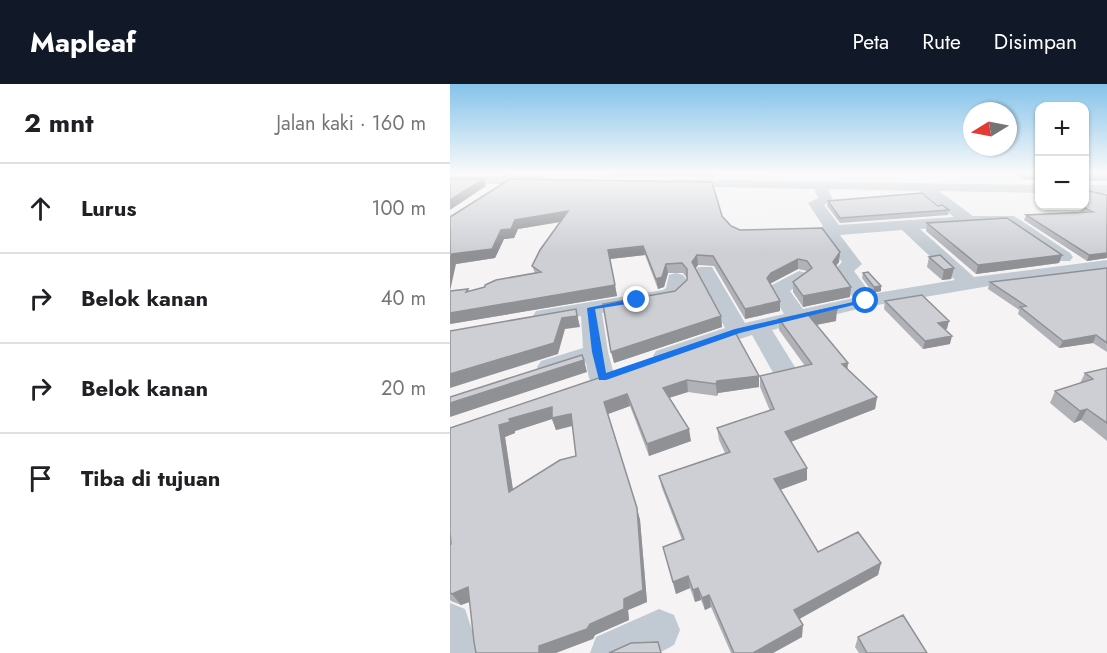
<!DOCTYPE html>
<html lang="id">
<meta charset="utf-8">
<style>
:root{--surface:#fff;--page:#f2f2f2;--text:#202124;--muted:#757577;--line:#e0e0e0;--accent:#111827}
body{margin:0;font-family:Jost,sans-serif;background:var(--page);color:var(--text)}
.controls{position:absolute;right:18px;top:18px;display:grid;overflow:hidden;border-radius:12px;box-shadow:0 2px 4px #0004}
.controls button{width:54px;height:54px;display:grid;place-items:center;padding:0;border:0;border-bottom:2px solid var(--line);background:var(--surface);color:var(--text);font:30px sans-serif}
.compass{position:absolute;left:513px;top:18px;width:54px;height:54px;border-radius:50%;background:var(--surface);box-shadow:0 2px 4px #0004;rotate:260deg}
.stop{position:absolute;width:18px;height:18px;margin:-14px;border:4px solid #1a73e8;border-radius:50%;background:#fff}
.stop.end{background:#1a73e8;border-color:#fff;box-shadow:0 2px 6px #0008}
.list{margin:0;padding:0;list-style:none}
h2{display:flex;justify-content:space-between;align-items:center;height:78px;margin:0;padding:0 24px;font-size:26px}
h2 small{font-size:20px;font-weight:400;color:var(--muted)}
.list li{display:grid;grid-template-columns:39px 1fr auto;gap:18px;align-items:center;box-sizing:border-box;height:90px;padding:0 24px;border-top:2px solid var(--line)}
.list b{display:block;font-size:22px;white-space:nowrap}
.list em{font-size:20px;font-style:normal;color:var(--muted)}
.icon{flex:none;width:33px;height:33px;fill:none;stroke:currentColor;stroke-width:2;stroke-linecap:round;stroke-linejoin:round}
.map{position:relative;flex:none;width:657px;height:569px;overflow:hidden}
header{display:flex;align-items:center;gap:36px;box-sizing:border-box;height:84px;padding:0 30px;background:var(--accent);color:#fff}
header strong{font-size:28px}
nav{display:flex;gap:33px;margin-inline-start:auto;font-size:21px}
main{display:flex}
aside{flex:1;background:var(--surface)}
.map>svg:first-child{display:block}
.lines{fill:none;stroke-linecap:round;stroke-linejoin:round}
.highway-casing{stroke:#7690ad;stroke-width:3}
.minor{fill:#c1cad2;fill-rule:evenodd}
.highway{fill:#8ba5c1;fill-rule:evenodd}
.wall{fill:#b0b2b7;fill-rule:evenodd}
.shaded-wall{fill:#909195}
.building{fill:#cdcfd5;stroke:#909195;stroke-width:1.5;fill-rule:evenodd}
.route{fill:#1a73e8}
</style>
<header>
<strong>Mapleaf</strong>
<nav><a>Peta</a><a>Rute</a><a>Disimpan</a></nav>
</header>
<main>
<aside>
<h2>2 mnt<small>Jalan kaki · 160 m</small></h2>
<ul class="list">
<li><svg class="icon" aria-label="ahead" viewBox="0 0 24 24"><path d="M12 20V5M6 11l6-6 6 6"/></svg><div><b>Lurus</b></div><em>100 m</em></li>
<li><svg class="icon" aria-label="right" viewBox="0 0 24 24"><path d="M7 20v-9h11M14 6l5 5-5 5"/></svg><div><b>Belok kanan</b></div><em>40 m</em></li>
<li><svg class="icon" aria-label="right" viewBox="0 0 24 24"><path d="M7 20v-9h11M14 6l5 5-5 5"/></svg><div><b>Belok kanan</b></div><em>20 m</em></li>
<li><svg class="icon" aria-label="arrive" viewBox="0 0 24 24"><path d="M6 21V4h12l-3 4 3 4H6"/></svg><div><b>Tiba di tujuan</b></div></li>
</ul>
</aside>
<div class="map">
<svg width="657" height="569" viewBox="0 0 657 569">
<rect width="100%" height="100%" fill="#f5f3f3"/>
<g class="lines">
<g class="highway-casing">
<path id="highway" d="M567,89H590V94H575Z
M634,89H657V95H634Z"/>
</g>
<path class="minor" d="M0,92H93L100,96L93,100H0Z
M228,95L590,101V109L489,107L523,132H564L620,169L623,173L620,177H608L555,140L470,145L524,193L657,176V188L545,201L416,223L322,246L348,288L344,294L335,296L326,294L302,251L215,279L206,277L203,272L206,267L275,244L245,187L248,183H262L295,239L334,230L319,205L322,201L349,187L356,189L359,193L340,207L353,225L403,214L384,186L392,178L370,147L373,142L358,119L368,114L364,105L223,102L221,99L223,96ZM378,105L471,107L504,133L389,141L374,121L383,116ZM452,146L505,196L421,210L404,187L412,180L390,151Z
M634,101H657V109H634Z
M226,189L233,191L236,195V206L226,215L152,229L158,268L165,294L161,300L152,302L143,300L139,294L136,279L100,291L91,289L87,283L91,277L133,264L131,232L94,239L86,237L83,232L86,227L213,206L216,204L219,191Z
M0,519L15,525L30,569H0Z
M209,525L224,531L230,546L224,561L209,569H140L146,553Z"/>
<use href="#highway" class="highway"/>
</g>
<path class="wall" d="M160,89H264L265,93L162,91Z
M657,111V174L637,177L574,136L576,131L632,128L619,122H634Z
M378,117L488,122L499,126L498,131L390,139L377,122Z
M272,132L281,142L290,146L390,168L389,178L386,182L400,213L353,223L343,208V198L357,187L348,185L320,200L330,217V227L295,235L264,182L248,181L245,185L271,232L272,243L164,279L225,207L237,196V194L233,189H218L214,203L208,205L195,171L160,175L167,212L0,240L18,205L19,208L85,189L82,182L111,138L68,145L64,154L54,155L45,174L6,180L0,133Z
M477,139L612,171L609,179L526,190L476,147Z
M479,173L504,184L501,195L492,196L477,183Z
M657,184V268L643,259L609,264L568,230L569,226L538,205L540,198Z
M413,189L431,202V207L423,209L412,194Z
M435,217L497,245H495L500,260L473,265L434,225Z
M329,235L386,237L367,241L397,285L427,313L425,325L341,358L357,384V396L330,406L368,468L431,479L428,491L349,535L352,553L323,569H281L261,523L255,526L251,516L245,518L240,504L226,510L213,463L232,456L212,404L209,392L275,369L269,356L267,344L320,327L310,303V292L355,282L329,246Z
M285,248L309,292V303L268,309L267,312L238,308L219,314L241,357L199,372L180,322L158,330L190,436L197,518L178,526L179,536L145,551L143,555L20,518L11,521L1,517L0,516V460H1L0,344ZM102,335L106,346L123,342L126,372L63,405L55,353L65,349V347Z
M657,284V357L631,336L624,339L600,319L605,307L630,299L635,289Z
M408,553L477,569H409L405,563Z"/>
<path class="shaded-wall" d="M34,95L36,102L0,126V116Z
M118,127L120,136L68,145L64,154L54,155L45,174L6,180L0,207V179L2,170L51,146L65,136Z
M193,162L195,171L160,175L167,212L0,240V229L158,166Z
M390,168L389,178L382,187L383,178Z
M657,169V174L637,177L639,171Z
M247,171L248,181L243,188L242,178Z
M612,171L609,179L526,190L528,181Z
M348,175V185L321,199L317,204V194L321,189Z
M216,180L218,189L214,203L208,205L206,195Z
M504,184L501,195L492,196L494,186Z
M431,202V207L423,209L424,203Z
M401,203L400,213L353,223V212Z
M330,217V227L295,235V225Z
M126,225L130,243L115,245L108,270L0,304V290L112,234Z
M387,226L386,237L359,242V232Z
M271,232L272,243L164,279L161,268Z
M499,237L497,245L486,247L488,239Z
M646,251L643,259L609,264L613,257Z
M502,252L500,260L473,265L475,257Z
M134,276L137,288L0,333V319Z
M398,279L397,290L392,280Z
M309,292V303L268,309L267,312L266,300L267,297Z
M237,296L238,308L215,315L213,304Z
M177,310L180,322L158,330L154,318Z
M427,313L425,325L335,360V348Z
M102,323L121,330L125,341L106,346L102,335L65,347V349L55,353L65,420L59,408L49,341L59,335Z
M637,325L631,336L624,339L630,327Z
M239,345L241,357L199,372L197,360Z
M357,384V396L324,408V395Z
M187,424L190,436L197,518L178,526L179,536L145,551L143,555L106,569H89V562L140,540L174,515Z
M431,479L428,491L344,538V526Z
M238,492L240,504L226,510L223,498Z
M18,503L27,515L11,521L2,510Z
M248,504L251,516L245,518L243,506Z
M259,511L261,523L255,526L252,514Z
M353,541L352,553L323,569H303Z"/>
<path class="building" d="M0,95H34L0,116Z
M60,95L262,98L272,132L281,142L290,146L372,144L390,168L383,178L401,203L353,212L343,198L362,184L357,177L348,175L321,189L317,194L330,217L295,225L263,172L247,171L242,178L271,232L161,268L153,220L225,207L237,196V185L232,179L216,180L212,193L206,195L193,162L158,166L165,201L0,229V207L18,205L16,208L35,203V201L46,196L91,188L82,182L90,166L118,127L65,136L61,145L51,146L42,165L2,170L0,179V133Z
M634,106L657,111V169L639,171L576,131L643,128L631,122H634Z
M472,109L488,122L492,121L499,126L390,134L378,117Z
M557,134L612,171L528,181L477,139Z
M490,171L504,184L494,186L479,173Z
M657,184V259L646,251L613,257L570,223L576,222L540,198Z
M418,188L431,202L424,203L413,189Z
M472,211L499,237L488,239L502,252L475,257L435,217Z
M385,223L387,226L359,232L398,279L392,280L427,313L335,348L357,384L324,395L368,468L408,448L431,479L344,526L353,541L303,569H284L259,511L252,514L248,504L243,506L238,492L223,498L213,463L234,455L209,392L280,368L267,344L324,325L310,292L362,280L329,235Z
M126,225L127,232L112,234L104,259L0,290V247Z
M285,248L309,292L267,297L266,300L237,296L213,304L239,345L197,360L177,310L154,318L187,424L193,506L174,515V525L140,540L137,545L89,562V569H26L24,558L18,503L2,510L0,509V460H1L0,449V344ZM102,323V334L121,330L126,372L110,376L59,408L49,341L60,338L59,335Z
M132,271L134,276L0,319V313Z
M657,284V339L637,325L630,327L605,307L643,295L635,289Z
M453,531L477,569H417L408,553Z
M208,558L211,569H159L181,559Z"/>
<linearGradient id="sky" x2="0" y2="1"><stop stop-color="#85c3ea"/><stop offset="0.53" stop-color="#fafafa"/><stop offset="1" stop-color="#fafafa" stop-opacity="0"/></linearGradient>
<rect width="657" height="168" fill="url(#sky)"/>
<path class="route" d="M187,214H190V218L145,225L156,289L285,245L416,215L420,217L290,249L156,296H149L142,268L137,224Z"/>
</svg>
<div class="controls">
<button>+</button>
<button>−</button>
</div>
<svg class="compass" viewBox="-18 -18 36 36"><path d="M0-13l5 13h-10z" fill="#e53935"/><path d="M0 13l5-13h-10z" fill="#757577"/></svg>
<div class="stop" style="left:416px;top:217px"></div>
<div class="stop end" style="left:187px;top:216px"></div>
</div>
</main>
